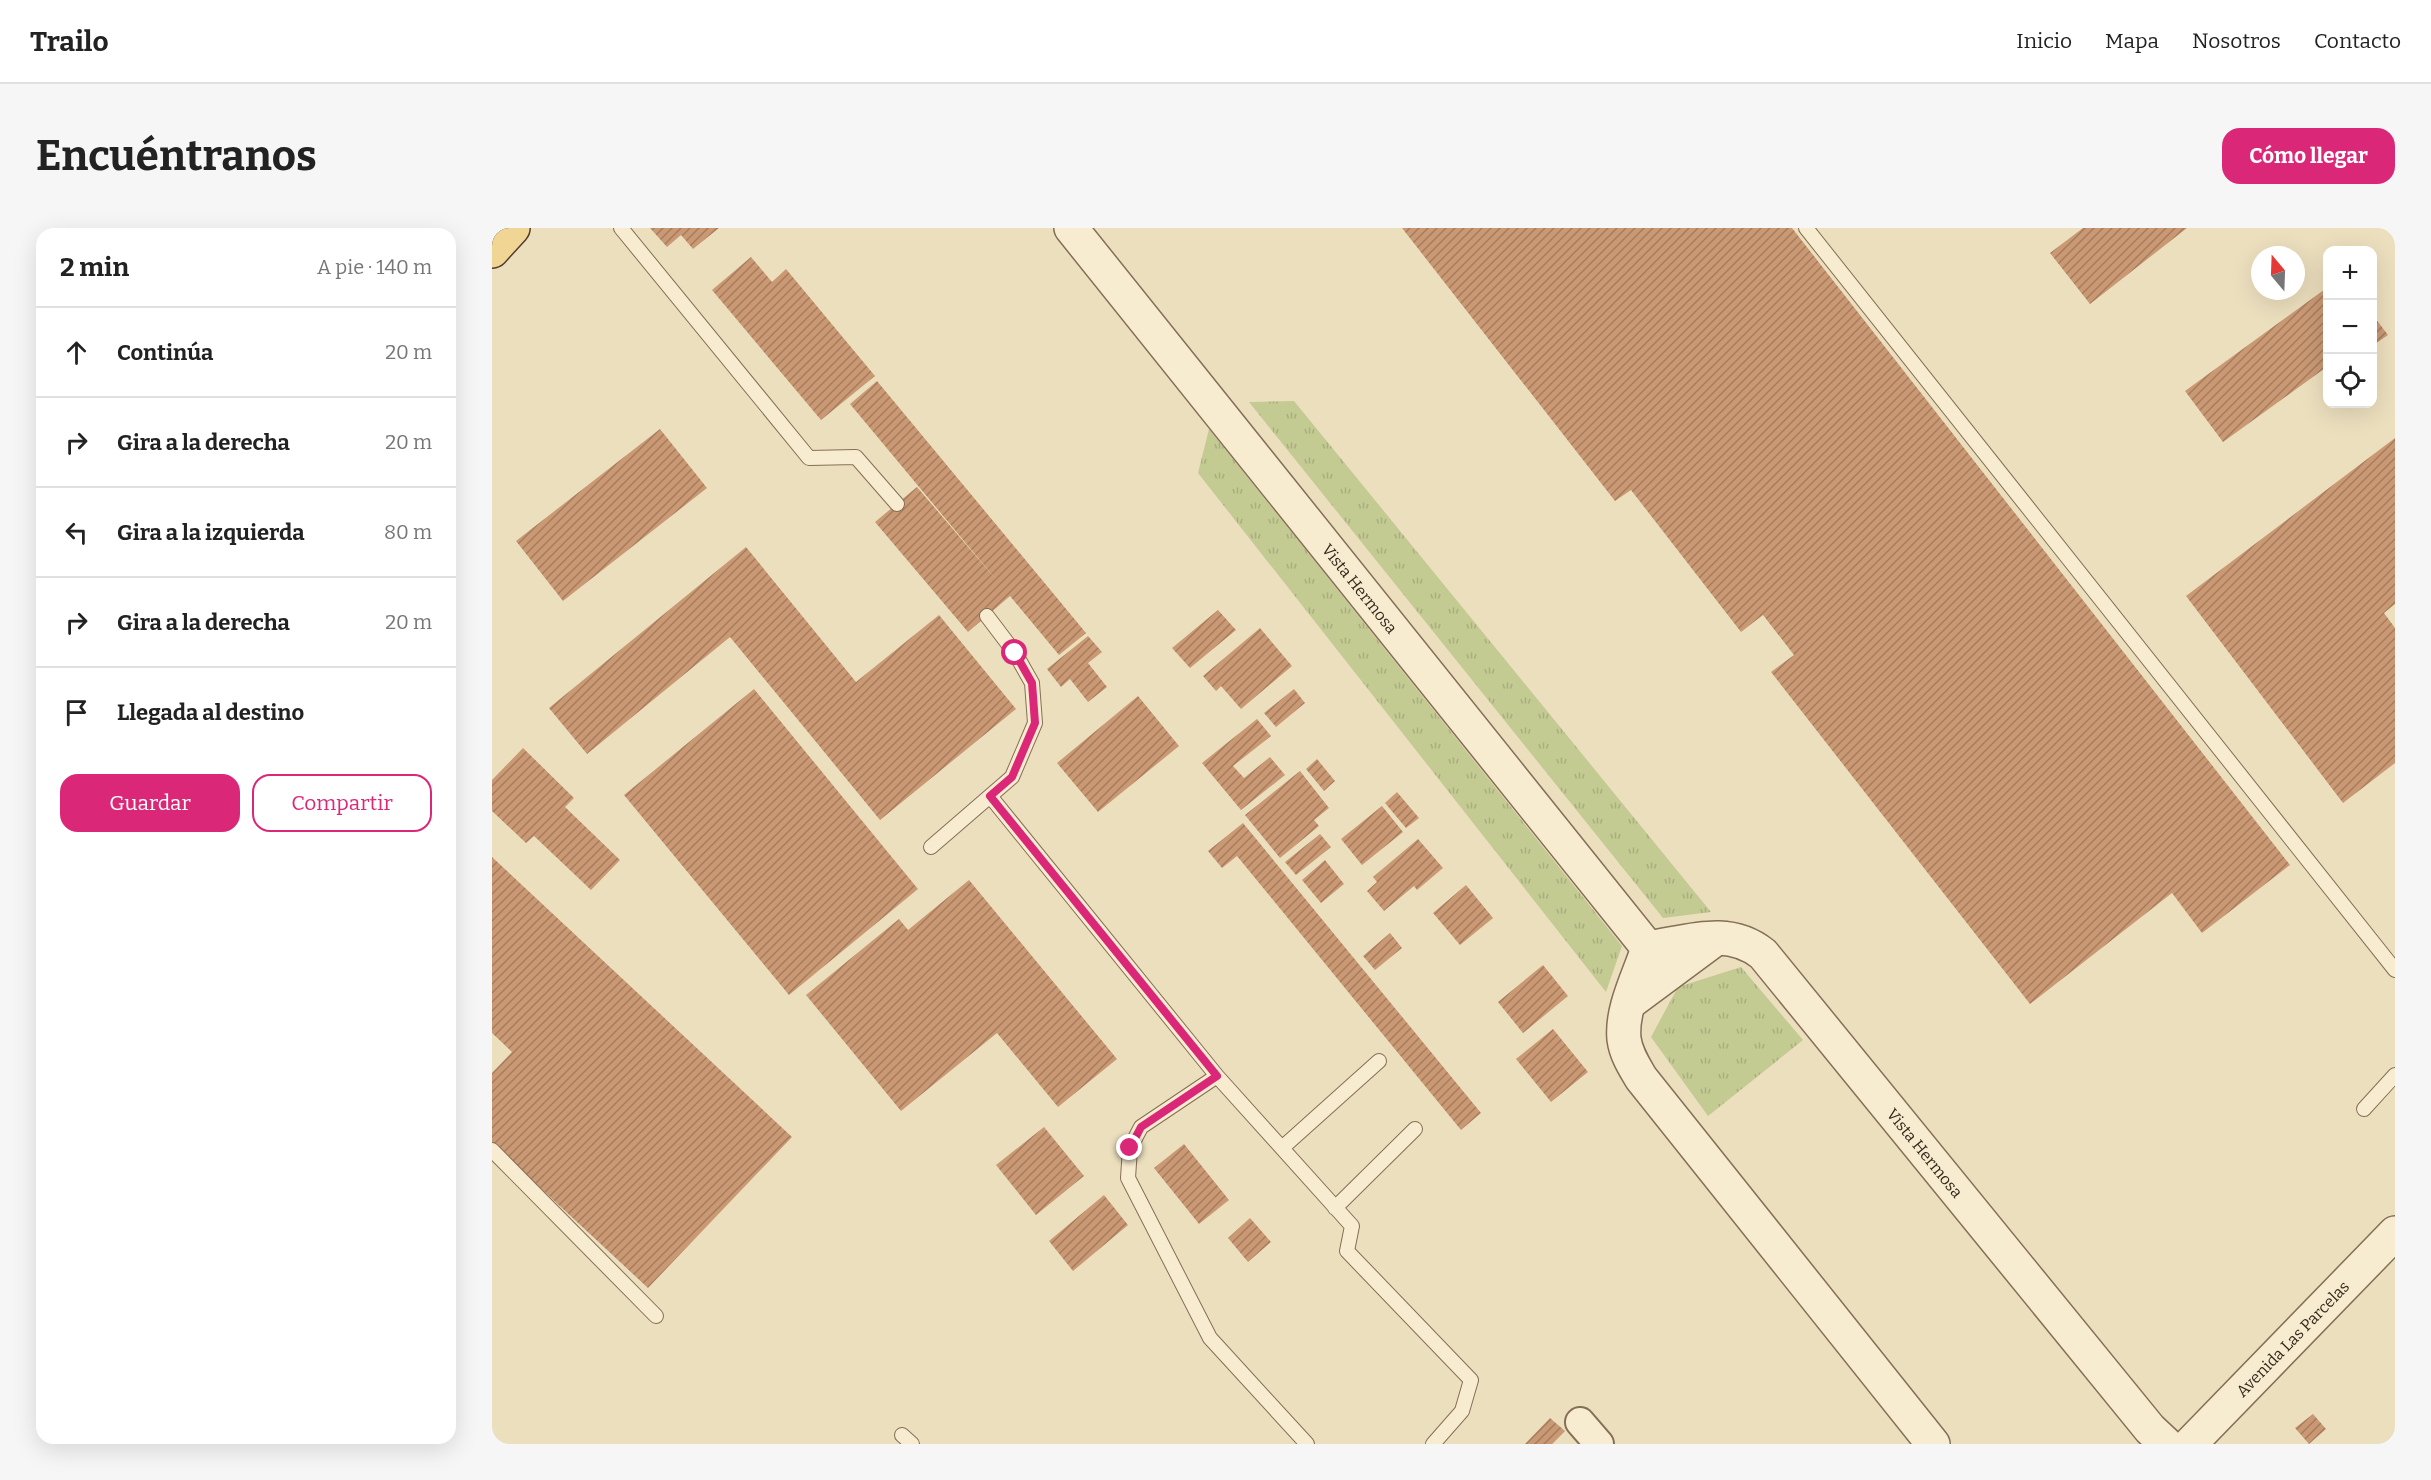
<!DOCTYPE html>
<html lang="es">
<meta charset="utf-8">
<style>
:root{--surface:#fff;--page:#f6f6f6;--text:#222;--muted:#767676;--line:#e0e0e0;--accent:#db2777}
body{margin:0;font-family:Bitter,serif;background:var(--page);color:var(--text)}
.controls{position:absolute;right:18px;top:18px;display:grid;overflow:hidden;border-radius:12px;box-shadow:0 6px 24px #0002}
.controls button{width:54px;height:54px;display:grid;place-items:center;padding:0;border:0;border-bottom:2px solid var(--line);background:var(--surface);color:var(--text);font:30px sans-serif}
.compass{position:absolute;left:1759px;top:18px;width:54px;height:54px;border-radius:50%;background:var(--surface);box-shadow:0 6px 24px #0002;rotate:341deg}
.stop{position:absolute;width:18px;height:18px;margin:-14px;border:4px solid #db2777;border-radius:50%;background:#fff}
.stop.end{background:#db2777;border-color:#fff;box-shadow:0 2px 6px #0008}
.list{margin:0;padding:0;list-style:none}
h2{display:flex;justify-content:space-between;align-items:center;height:78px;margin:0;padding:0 24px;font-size:26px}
h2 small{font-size:20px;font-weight:400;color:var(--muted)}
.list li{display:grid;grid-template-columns:39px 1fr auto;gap:18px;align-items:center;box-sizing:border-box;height:90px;padding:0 24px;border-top:2px solid var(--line)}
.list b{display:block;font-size:22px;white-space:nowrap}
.list em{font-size:20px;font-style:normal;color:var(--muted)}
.actions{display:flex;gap:12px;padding:18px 24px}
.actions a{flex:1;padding:14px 0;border:2px solid var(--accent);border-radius:18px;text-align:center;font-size:21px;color:var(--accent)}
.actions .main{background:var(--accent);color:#fff}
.icon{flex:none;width:33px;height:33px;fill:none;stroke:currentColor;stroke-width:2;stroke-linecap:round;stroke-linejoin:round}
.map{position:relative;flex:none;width:1903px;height:1216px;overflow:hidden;border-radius:18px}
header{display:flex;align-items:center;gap:36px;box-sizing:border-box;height:84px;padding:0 30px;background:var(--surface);border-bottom:2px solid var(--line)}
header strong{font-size:28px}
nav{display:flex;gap:33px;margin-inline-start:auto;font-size:21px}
.intro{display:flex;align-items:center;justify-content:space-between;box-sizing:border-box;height:144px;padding:0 36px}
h1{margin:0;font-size:42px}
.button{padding:15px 27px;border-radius:18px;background:var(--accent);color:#fff;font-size:21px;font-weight:700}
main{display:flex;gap:36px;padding:0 36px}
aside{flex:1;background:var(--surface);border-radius:18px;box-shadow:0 6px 24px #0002}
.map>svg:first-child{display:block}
.grass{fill:url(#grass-tufts)}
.building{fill:url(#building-hatch)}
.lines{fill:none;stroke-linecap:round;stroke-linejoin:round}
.service-casing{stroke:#846f57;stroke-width:16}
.minor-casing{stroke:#846f57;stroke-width:32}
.tertiary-casing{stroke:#846f57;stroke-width:36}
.primary-casing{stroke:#513e2c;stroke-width:36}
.service{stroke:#f8ecd0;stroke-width:14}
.minor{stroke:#f8ecd0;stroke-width:28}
.tertiary{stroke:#f8ecd0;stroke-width:33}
.primary{stroke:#f0d595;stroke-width:33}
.route{stroke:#db2777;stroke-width:8}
.labels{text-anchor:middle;stroke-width:4.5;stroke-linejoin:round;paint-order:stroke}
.street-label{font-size:16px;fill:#33271c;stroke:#f4e9cd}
</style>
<header>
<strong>Trailo</strong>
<nav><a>Inicio</a><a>Mapa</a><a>Nosotros</a><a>Contacto</a></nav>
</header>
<div class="intro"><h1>Encuéntranos</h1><a class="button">Cómo llegar</a></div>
<main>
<aside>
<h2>2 min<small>A pie · 140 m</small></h2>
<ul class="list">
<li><svg class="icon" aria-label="ahead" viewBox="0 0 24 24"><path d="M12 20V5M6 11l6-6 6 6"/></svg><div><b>Continúa</b></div><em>20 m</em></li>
<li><svg class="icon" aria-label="right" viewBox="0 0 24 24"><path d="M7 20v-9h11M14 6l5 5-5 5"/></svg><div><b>Gira a la derecha</b></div><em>20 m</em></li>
<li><svg class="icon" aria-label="left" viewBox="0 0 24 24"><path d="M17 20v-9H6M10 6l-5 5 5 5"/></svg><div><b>Gira a la izquierda</b></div><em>80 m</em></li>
<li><svg class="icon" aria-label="right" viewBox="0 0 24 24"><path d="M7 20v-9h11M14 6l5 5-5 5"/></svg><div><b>Gira a la derecha</b></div><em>20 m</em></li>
<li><svg class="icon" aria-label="arrive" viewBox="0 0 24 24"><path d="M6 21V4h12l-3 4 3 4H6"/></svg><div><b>Llegada al destino</b></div></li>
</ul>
<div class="actions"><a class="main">Guardar</a><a>Compartir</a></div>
</aside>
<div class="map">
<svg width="1903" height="1216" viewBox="0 0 1903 1216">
<defs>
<pattern id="grass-tufts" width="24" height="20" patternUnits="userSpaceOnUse" patternTransform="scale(1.5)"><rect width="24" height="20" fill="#c3ca92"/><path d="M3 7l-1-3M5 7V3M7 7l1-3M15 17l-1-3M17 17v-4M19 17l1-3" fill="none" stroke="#a8ae7d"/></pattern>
<pattern id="building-hatch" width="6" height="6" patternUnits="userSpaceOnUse" patternTransform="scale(1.5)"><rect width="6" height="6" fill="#ca9974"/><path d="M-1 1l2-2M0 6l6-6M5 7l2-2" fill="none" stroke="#a57d5e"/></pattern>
</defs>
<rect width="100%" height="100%" fill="#ecdfbe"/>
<path class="grass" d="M802,173L1219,684L1171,690L757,174Z
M717,201L1130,718L1114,764L706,245Z
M1249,739L1311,812L1216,888L1159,809L1186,759Z"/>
<path class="building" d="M158,0H227L201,21L189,7L175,19Z
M910,0H1300L1798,637L1710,705L1680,665L1538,776L1279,444L1302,427L1271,387L1249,404L1139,262L1123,273Z
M1591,0H1695L1598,76L1558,25Z
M259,29L280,54L294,41L383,148L329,192L220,62Z
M1836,59V138L1731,214L1693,163Z
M1880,86L1896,107L1880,118Z
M385,153L594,405L567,427L518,368L476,404L383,294L425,259L507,355L358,176Z
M168,201L215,260L71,373L24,313Z
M1903,210V376L1892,385L1903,400V535L1851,575L1694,368Z
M254,319L364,454L447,387L524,481L388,592L238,409L95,526L57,480Z
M726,382L744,402L698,440L680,420Z
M768,400L800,438L749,481L729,458L724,463L711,448Z
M596,408L610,424L596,435L615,459L596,474L578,451L569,459L555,441Z
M262,461L426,661L297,767L132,567Z
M802,461L813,475L784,499L772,485Z
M646,468L687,518L606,584L565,535Z
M765,491L779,508L741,538L752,550L778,529L793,547L749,582L710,535Z
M31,520L82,570L73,579L128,632L99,662L42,608L34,615L0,583V552Z
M825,531L843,553L832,563L814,541Z
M808,543L837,580L822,592L827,598L788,630L753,587Z
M905,564L927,590L914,600L893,575Z
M890,578L911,604L870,637L849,611Z
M751,595L989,885L969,902L745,628L730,640L716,623Z
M828,606L839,619L804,647L793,634Z
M926,611L951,640L925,662L922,658L892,683L875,663L885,654L881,649Z
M0,629L300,909L156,1060L0,915V845L20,824L0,805Z
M833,632L852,656L829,675L810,652Z
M477,652L625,831L566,879L505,805L409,883L314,767L407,691L416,702Z
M974,657L1001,690L968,717L941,685Z
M898,705L910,720L883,742L871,728Z
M1051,737L1076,768L1031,805L1006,774Z
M1061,801L1096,844L1059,874L1024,831Z
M552,899L592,948L544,987L504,937Z
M692,916L737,972L707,996L662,940Z
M612,967L636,997L581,1043L557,1013Z
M758,990L779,1014L756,1034L736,1010Z
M1821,1186L1834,1201L1817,1216L1803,1200Z
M1058,1190L1073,1203L1060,1216H1033Z"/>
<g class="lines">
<g class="service-casing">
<path id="service" d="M129,0L317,230L364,229L405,276
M1314,0L1903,742
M498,568L725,848L860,998L855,1023L979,1152L970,1183L941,1216
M439,619L520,549L543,495L540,455L523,425L495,388
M725,848L649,899L638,920L636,950L718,1110L815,1216
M1872,881L1903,847
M790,920L887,833
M0,922L164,1088
M843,980L923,901
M410,1207L420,1216"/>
</g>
<g class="minor-casing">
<path id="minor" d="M1088,1194L1107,1216"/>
</g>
<g class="tertiary-casing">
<g id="tertiary">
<path id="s1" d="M579,0L1156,720"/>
<path id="s2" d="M1156,720C1197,714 1236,698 1271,726L1658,1201L1674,1216"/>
<path d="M1156,720C1147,748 1129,781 1132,811C1134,826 1142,838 1149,850L1441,1216"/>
<path d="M1137,775L1222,712"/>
<path id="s3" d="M1698,1216L1903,1005"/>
</g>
</g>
<g class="primary-casing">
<path id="primary" d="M0,23L21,0"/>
</g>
<use href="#service" class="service"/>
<use href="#minor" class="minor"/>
<use href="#tertiary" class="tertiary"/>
<use href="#primary" class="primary"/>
</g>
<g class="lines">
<path class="route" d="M523,425L540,455L543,495L520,549L498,568L725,848L649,899L638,920"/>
</g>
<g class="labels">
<g class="street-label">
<text dy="6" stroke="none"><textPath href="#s1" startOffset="462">Vista Hermosa</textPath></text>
<text dy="6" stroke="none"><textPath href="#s2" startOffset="376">Vista Hermosa</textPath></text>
<text dy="6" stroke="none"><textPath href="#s3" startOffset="147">Avenida Las Parcelas</textPath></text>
</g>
</g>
</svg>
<div class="controls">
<button>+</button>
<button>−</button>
<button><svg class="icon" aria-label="locate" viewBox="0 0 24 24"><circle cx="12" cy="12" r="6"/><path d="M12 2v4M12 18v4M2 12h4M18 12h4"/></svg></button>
</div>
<svg class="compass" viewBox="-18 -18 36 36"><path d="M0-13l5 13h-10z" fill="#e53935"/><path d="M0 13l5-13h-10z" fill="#767676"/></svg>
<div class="stop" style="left:523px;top:425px"></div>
<div class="stop end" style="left:638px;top:920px"></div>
</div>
</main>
